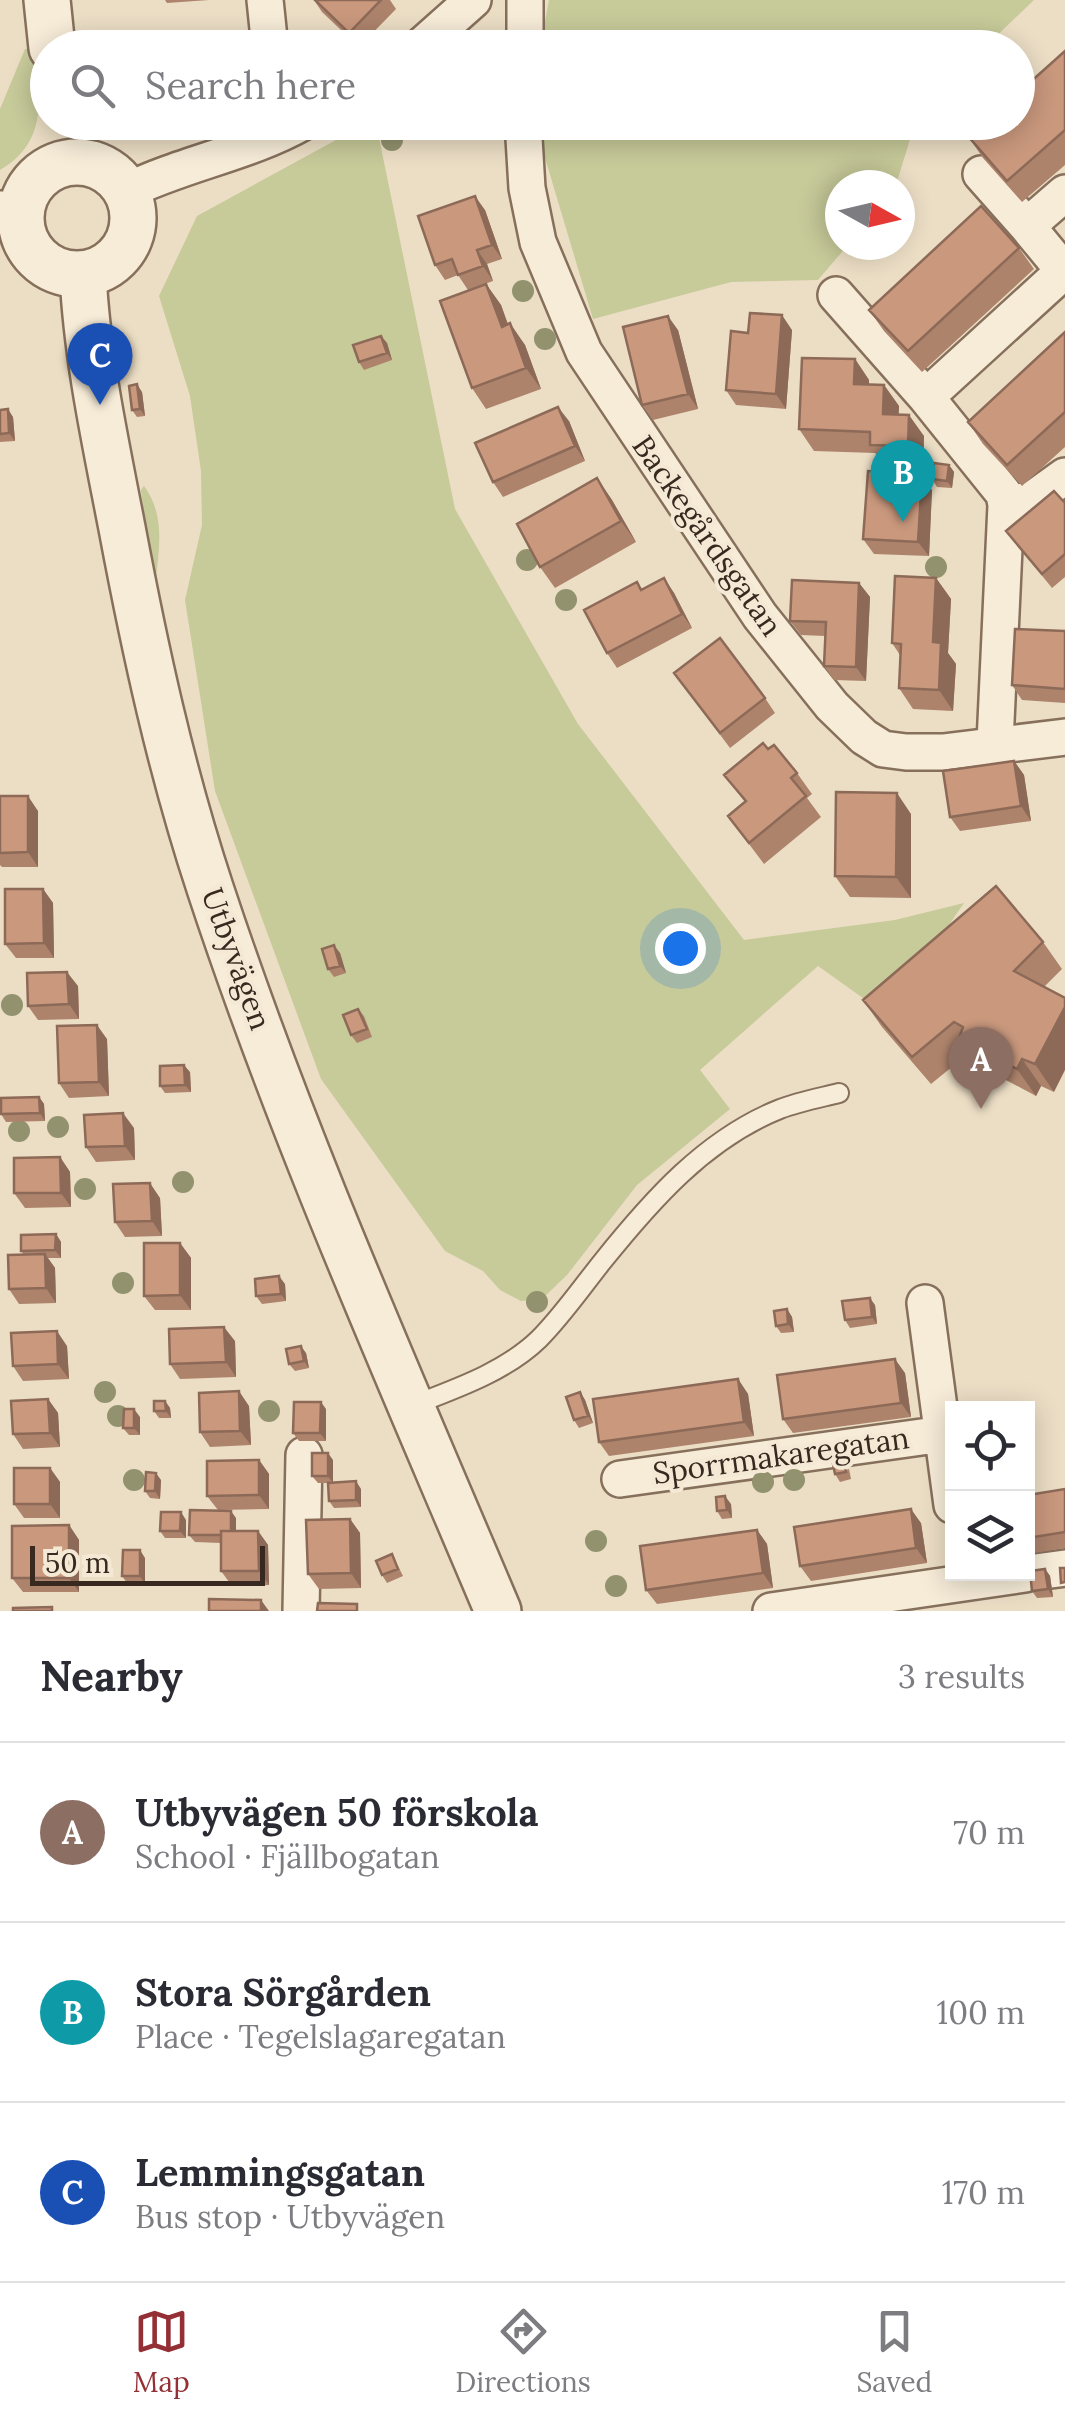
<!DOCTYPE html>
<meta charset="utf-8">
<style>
:root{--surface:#fff;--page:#f7f7f7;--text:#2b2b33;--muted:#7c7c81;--line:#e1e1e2;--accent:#932f35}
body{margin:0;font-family:Lora,serif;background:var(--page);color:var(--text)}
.controls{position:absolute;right:30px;bottom:30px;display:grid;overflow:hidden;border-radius:0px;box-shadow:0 5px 25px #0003}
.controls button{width:90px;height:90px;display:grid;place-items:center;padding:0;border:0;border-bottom:2px solid var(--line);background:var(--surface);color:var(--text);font:50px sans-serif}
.compass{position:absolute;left:825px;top:170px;width:90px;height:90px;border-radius:50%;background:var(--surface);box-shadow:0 5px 25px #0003;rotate:98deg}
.scale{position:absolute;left:30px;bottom:25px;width:235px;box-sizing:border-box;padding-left:10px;border:5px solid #37291f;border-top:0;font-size:28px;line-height:35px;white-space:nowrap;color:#37291f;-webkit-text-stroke:8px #f4e9d4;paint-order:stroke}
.you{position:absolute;left:680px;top:948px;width:35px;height:35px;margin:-25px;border:8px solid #fff;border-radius:50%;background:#1a73e8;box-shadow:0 0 0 15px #1a73e833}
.badge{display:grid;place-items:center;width:65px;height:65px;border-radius:50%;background:var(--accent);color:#fff;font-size:32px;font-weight:700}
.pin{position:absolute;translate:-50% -82px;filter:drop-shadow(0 2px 5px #0008)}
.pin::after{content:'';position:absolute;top:52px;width:35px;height:30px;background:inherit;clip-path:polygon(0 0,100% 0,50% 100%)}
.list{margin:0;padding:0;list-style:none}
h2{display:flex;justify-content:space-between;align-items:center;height:130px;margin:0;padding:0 40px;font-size:42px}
h2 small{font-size:32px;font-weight:400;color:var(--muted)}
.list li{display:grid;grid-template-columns:65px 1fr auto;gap:30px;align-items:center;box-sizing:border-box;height:180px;padding:0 40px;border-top:2px solid var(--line)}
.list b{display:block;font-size:38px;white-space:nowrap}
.list p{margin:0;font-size:32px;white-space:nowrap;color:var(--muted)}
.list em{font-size:32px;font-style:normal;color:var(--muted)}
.icon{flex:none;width:55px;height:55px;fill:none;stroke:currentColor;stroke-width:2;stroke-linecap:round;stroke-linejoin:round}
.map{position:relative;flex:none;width:1065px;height:1611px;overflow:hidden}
.search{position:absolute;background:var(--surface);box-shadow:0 5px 25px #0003;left:30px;right:30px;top:30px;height:110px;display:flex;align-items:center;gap:25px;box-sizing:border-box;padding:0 35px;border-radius:55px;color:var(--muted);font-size:38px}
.sheet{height:670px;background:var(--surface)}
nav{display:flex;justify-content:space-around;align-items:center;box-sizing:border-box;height:140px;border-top:2px solid var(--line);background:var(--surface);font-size:28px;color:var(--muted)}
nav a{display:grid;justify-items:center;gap:5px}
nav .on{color:var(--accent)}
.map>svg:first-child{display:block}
.green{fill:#c7ca99}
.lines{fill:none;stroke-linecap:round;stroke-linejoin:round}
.service-casing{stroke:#86705c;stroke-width:22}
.minor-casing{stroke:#86705c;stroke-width:40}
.tertiary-casing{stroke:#86705c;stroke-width:50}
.service{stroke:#f7ecd8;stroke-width:18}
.minor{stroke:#f7ecd8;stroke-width:35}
.tertiary{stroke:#f7ecd8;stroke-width:45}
.tree{fill:#93926e}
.wall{fill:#ad836c}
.shaded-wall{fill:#8d6a58}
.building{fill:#c9987d;stroke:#8d6a58;stroke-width:2.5}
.labels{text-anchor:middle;stroke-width:8;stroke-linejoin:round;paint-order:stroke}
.street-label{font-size:30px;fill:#37291f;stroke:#f4e9d4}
</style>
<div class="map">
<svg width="1065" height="1611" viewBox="0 0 1065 1611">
<rect width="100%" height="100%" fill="#ecdec5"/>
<path class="green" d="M549,0H1034L985,47L540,48Z
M34,48C40,97 49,141 0,170V109L25,49Z
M367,123H376L455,509L578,724L744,940L895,920L964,903L925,960L877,1008L818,966L700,1070L730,1109L637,1185L567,1275L542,1299L521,1301L500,1290L483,1271L445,1251L321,1079L215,791L185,600L202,525L201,471L190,396L159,296L197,216Z
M540,123H915L896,185H840V245H848L818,280L731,282L593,319L540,141Z
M144,486C166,516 159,550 155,586L150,571L141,490Z"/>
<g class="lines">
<g class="service-casing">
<path id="service" d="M411,1406C455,1389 505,1372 539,1339C562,1316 582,1287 602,1262C651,1201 705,1139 780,1109C798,1102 819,1098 839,1093"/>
</g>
<g class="minor-casing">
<path id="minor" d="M265,0L270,48
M419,48L473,0
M525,48V0
M523,122L527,188L538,242L584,352L760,616L832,706L864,737L883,749L906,752H943L1065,737
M981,174L1027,226
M127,191C184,163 248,153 303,122
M0,209L21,211
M836,295L926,397L1004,494L1006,505L995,743
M926,397L1064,271L1027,226L1065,193
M1006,505L1033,499L1065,476
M925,1303L952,1505
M620,1479L943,1434
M1028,1573L1065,1568
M301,1611L304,1455
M771,1611L1025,1574"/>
</g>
<g class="tertiary-casing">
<path id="tertiary" d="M47,0L52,48
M21 218a56 56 0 1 1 112 0a56 56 0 1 1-112 0Z
M83,274C87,359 106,445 122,528C145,650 171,770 210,888C291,1134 397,1372 498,1611"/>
</g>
<use href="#service" class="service"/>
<use href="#minor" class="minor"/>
<use href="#tertiary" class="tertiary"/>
</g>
<g class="tree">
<circle cx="392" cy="140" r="11"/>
<circle cx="523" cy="291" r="11"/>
<circle cx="545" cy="339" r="11"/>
<circle cx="527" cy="560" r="11"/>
<circle cx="936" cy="567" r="11"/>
<circle cx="566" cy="600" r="11"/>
<circle cx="12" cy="1005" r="11"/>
<circle cx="58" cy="1127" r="11"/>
<circle cx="19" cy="1131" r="11"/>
<circle cx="183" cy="1182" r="11"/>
<circle cx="85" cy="1189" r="11"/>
<circle cx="123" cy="1283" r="11"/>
<circle cx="537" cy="1302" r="11"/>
<circle cx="105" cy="1392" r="11"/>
<circle cx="269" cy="1411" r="11"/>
<circle cx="118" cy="1416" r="11"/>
<circle cx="134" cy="1480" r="11"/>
<circle cx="794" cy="1480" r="11"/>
<circle cx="763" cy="1482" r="11"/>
<circle cx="596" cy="1541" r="11"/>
<circle cx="616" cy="1586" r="11"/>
</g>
<path class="wall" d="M165,0H209L167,3Z
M314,0H390L396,9L359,47L322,12Z
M1065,51V165L1022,202L983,158L968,136Z
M160,122H179V132H166Z
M485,210L502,259L487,264L493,281L468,290L458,275L445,280L435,265Z
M1019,248L1034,269L922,372L884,331L869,310Z
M486,284L501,305L508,324L525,345L541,389L486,409L472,388Z
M678,330L698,409L653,420L642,405Z
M792,330L786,409L736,405L726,390L748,333Z
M1065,332V447L1022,486L983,444L968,422Z
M381,336L387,343L392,360L364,370L359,362Z
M855,359L869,380V384L884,385L899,406L898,414L924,436L923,467L885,466L875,453L814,451L799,429Z
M142,392L145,416L137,417L132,410Z
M0,410L13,417L15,441L0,442Z
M569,421L585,461L503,497L493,482Z
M949,465L954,472L952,488L937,487L932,479Z
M597,478L612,500L636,542L555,588L540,567Z
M932,490L929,556L874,554L863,539Z
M1065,503V577L1052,588L1006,531Z
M664,578L674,593L692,628L617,668L607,653L637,582L642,590Z
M936,578L951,599L948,653L956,664L953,711L913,709L899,688L900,655L892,643Z
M859,583L870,597L866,681L834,680L824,666L825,636L801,635L790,621Z
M1065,631V703L1022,700L1012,685Z
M674,673L765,698L775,713L730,748Z
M768,749L797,773L812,794L807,798L821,817L764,864L728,816L745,802L724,775Z
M1014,761L1024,775L1031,821L960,831L950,817Z
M0,796L38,811V867H2L0,865Z
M911,814V898L850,897L835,876Z
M43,889L53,903L54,958H16L5,944Z
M1043,942L1062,969L1044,987L1054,1092L1041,1086L1036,1096L978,1065L969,1053L931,1084L882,1027L863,1000Z
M340,953L346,973L334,977L328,969Z
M78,986L79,1019L38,1020L28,1006Z
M358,1009L364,1016L372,1037L357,1043L351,1035Z
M107,1039L109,1096L69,1098L59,1083Z
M190,1072L191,1092L165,1093L160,1086Z
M39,1097L44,1104L45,1121L6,1122L1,1114Z
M134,1128L135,1160L96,1162L86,1147Z
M60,1157L70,1172L71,1207L25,1208L14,1193Z
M160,1198L162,1236L125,1237L115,1222Z
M56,1234L61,1242V1258H48L55,1268L56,1303L19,1304L9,1289L24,1255L21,1251Z
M180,1243L191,1258V1310H155L144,1296Z
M285,1284L286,1301L262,1304L256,1296Z
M875,1305L877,1324L850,1328L845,1320Z
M787,1309L792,1317L794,1332L781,1333L776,1326Z
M235,1341L236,1377L180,1379L170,1364Z
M67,1346L69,1379L23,1381L13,1366Z
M306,1353L309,1368L295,1371L289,1364Z
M905,1373L911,1417L793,1433L783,1419Z
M738,1379L748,1394L754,1436L609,1456L599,1442Z
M580,1392L585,1400L593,1423L579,1428L574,1420Z
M48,1399L58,1413L60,1447L23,1449L13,1434Z
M165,1401L170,1408L171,1418H159L154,1411Z
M249,1406L251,1445L210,1447L200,1432Z
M326,1409V1441H299L293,1433Z
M140,1417V1435H129L123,1428Z
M1028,1429L1034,1436L1035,1447L1028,1448Z
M259,1460L269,1474V1509L218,1510L207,1496Z
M333,1460V1482L361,1489V1507L334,1508L329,1501L328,1483H318L312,1476Z
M50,1468L60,1482V1518H24L14,1504Z
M849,1469L851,1479L840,1482L835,1474Z
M161,1480L160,1499L150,1498L145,1491Z
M1065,1489V1548L1028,1554V1495Z
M731,1504L732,1518L722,1519L717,1511Z
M236,1518V1531H258L268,1545L269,1585L232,1586L221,1571V1543L195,1542L189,1535Z
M350,1519L360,1533L361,1588L319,1589L308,1574Z
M186,1520V1538H165L160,1531Z
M921,1523L927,1563L811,1581L800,1566Z
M69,1525L79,1540V1592H23L12,1578Z
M757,1530L767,1544L773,1588L657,1604L646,1590Z
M392,1554L403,1576L387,1583L382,1575Z
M145,1558V1584L127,1583L122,1576Z
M1045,1569L1050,1576L1053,1597L1037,1598L1032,1591Z"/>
<path class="shaded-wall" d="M212,32L222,47V48H213Z
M475,196L485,210L502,259L492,245Z
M477,250L487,264L493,281L483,266Z
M486,284L501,305L516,348L502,327Z
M782,315L792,330L786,409L776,394Z
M668,316L678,330L698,409L688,394Z
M510,323L525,345L541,389L526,368Z
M381,336L387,343L392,360L387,353Z
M855,359L869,380V405L854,384Z
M137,384L142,392L145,416L140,409Z
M884,385L899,406L898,435L883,414Z
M558,407L569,421L585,461L575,446Z
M8,409L13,417L15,441L9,433Z
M909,415L924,436L923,467L908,446Z
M949,465L954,472L952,488L947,481Z
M922,476L932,490L929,556L918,542Z
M597,478L612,500L636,542L621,521Z
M664,578L674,593L692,628L682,614Z
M936,578L951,599L948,653L956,664L953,711L939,690L933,642Z
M859,583L870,597L866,681L856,667Z
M1014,761L1024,775L1031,821L1021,806Z
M897,793L911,814V898L896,877Z
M28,796L38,811V867L28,852Z
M43,889L53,903L54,958L44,943Z
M334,945L340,953L346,973L340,966Z
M67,972L78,986L79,1019L69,1004Z
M1065,1007V1070L1054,1092L1035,1064Z
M97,1025L107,1039L109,1096L99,1082Z
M1022,1059L1041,1086L1036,1096L1017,1069Z
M184,1065L190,1072L191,1092L185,1085Z
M39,1097L44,1104L45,1121L40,1113Z
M123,1113L134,1128L135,1160L125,1146Z
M60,1157L70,1172L71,1207L61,1193Z
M150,1183L160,1198L162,1236L152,1221Z
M56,1234L61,1242V1258L55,1250Z
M180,1243L191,1258V1310L180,1295Z
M45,1254L55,1268L56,1303L46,1288Z
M279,1276L285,1284L286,1301L281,1294Z
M870,1298L875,1305L877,1324L872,1317Z
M787,1309L792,1317L794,1332L788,1324Z
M224,1327L235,1341L236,1377L226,1362Z
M57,1331L67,1346L69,1379L58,1364Z
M301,1346L306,1353L309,1368L304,1361Z
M895,1359L905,1373L911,1417L901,1403Z
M738,1379L748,1394L754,1436L744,1422Z
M239,1391L249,1406L251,1445L240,1431Z
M580,1392L585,1400L593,1423L588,1416Z
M48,1399L58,1413L60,1447L50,1433Z
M165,1401L170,1408L171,1418L166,1411Z
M321,1402L326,1409V1441L320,1433Z
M134,1409L140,1417V1435L134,1428Z
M1029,1429L1034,1436L1035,1447L1030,1440Z
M328,1453L333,1460V1483L328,1476Z
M259,1460L269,1474V1509L259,1495Z
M50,1468L60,1482V1518L50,1504Z
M156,1473L161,1480L160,1499L155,1491Z
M356,1481L361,1489V1507L356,1500Z
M725,1496L731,1504L732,1518L727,1510Z
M911,1509L921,1523L927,1563L916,1548Z
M231,1511L236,1518V1543L231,1536Z
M181,1512L186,1520V1538L180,1531Z
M350,1519L360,1533L361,1588L351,1573Z
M69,1525L79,1540V1592L69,1578Z
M757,1530L767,1544L773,1588L763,1573Z
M258,1531L268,1545L269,1585L259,1571Z
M140,1550L145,1558V1584L140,1576Z
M1045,1569L1050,1576L1053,1597L1048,1589Z
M261,1600L269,1611H261Z"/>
<path class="building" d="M315,0H381L349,33Z
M212,32L213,48H164L163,37Z
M1065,51V130L1007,181L968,136L984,122H1018V93Z
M475,196L492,245L477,250L483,266L458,275L452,259L435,265L418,216Z
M981,206L1019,248L908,351L869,310Z
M486,284L502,327L510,323L526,368L472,388L440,301Z
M750,313L782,315L776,394L726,390L731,331L748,333Z
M668,316L688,394L642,405L623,327Z
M1065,332V412L1007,465L968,422Z
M381,336L387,353L359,362L353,345Z
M802,358L855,359L854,384L884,385L883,414L909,415L908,446L870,445V432L799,429Z
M137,384L140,409L132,410L129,386Z
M558,407L575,446L493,482L475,443Z
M8,409L9,433L0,434V410Z
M934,463L949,465L947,481L932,479Z
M868,471L922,476L918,542L863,539Z
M597,478L621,521L540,567L517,524Z
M1054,491L1065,503V554L1042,574L1006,531Z
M895,576L936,578L933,642L941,643L939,690L899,688L901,644L892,643Z
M664,578L682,614L607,653L584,610L637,582L641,590Z
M792,580L859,583L856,667L824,666L826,622L790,621Z
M1015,629L1065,631V689L1012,685Z
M720,638L765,698L720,733L674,673Z
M763,743L768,749L774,745L797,773L791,778L806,796L749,843L728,816L746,801L724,775Z
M1014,761L1021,806L950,817L943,771Z
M836,792L897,793L896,877L835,876Z
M0,796H28V852L0,853Z
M996,886L1043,942L1014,971L1065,998V1007L1035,1064L1022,1059L1017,1069L959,1038L963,1027L954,1022L912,1057L863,1000Z
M5,889H43L44,943L5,944Z
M334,945L340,966L328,969L322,949Z
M67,972L69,1004L28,1006L27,973Z
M358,1009L367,1029L351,1035L343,1015Z
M97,1025L99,1082L59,1083L57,1026Z
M184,1065L185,1085L160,1086V1066Z
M39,1097L40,1113L1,1114V1098Z
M123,1113L125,1146L86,1147L84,1115Z
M60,1157L61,1193H14V1158Z
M150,1183L152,1221L115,1222L113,1184Z
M56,1234L55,1250L21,1251V1235Z
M144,1243H180V1295L144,1296Z
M45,1254L46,1288L9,1289L8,1255Z
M279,1276L281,1294L256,1296L255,1279Z
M870,1298L872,1317L845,1320L842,1301Z
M787,1309L788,1324L776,1326L774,1311Z
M224,1327L226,1362L170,1364L169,1329Z
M57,1331L58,1364L13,1366L11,1333Z
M301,1346L304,1361L289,1364L286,1349Z
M895,1359L901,1403L783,1419L777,1375Z
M738,1379L744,1422L599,1442L593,1399Z
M239,1391L240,1431L200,1432L199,1393Z
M580,1392L588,1416L574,1420L566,1397Z
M48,1399L50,1433L13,1434L11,1401Z
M154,1401H165L166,1411H154Z
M294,1402H321L320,1433H293Z
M124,1409H134V1428H123Z
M312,1453H328V1476H312Z
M259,1460V1495L207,1496V1461Z
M843,1462L846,1472L835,1474L833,1464Z
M14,1468H50V1504H14Z
M146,1472L156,1473L155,1491H145Z
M356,1481V1500L329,1501L328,1483Z
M1065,1489V1532L1028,1538V1495Z
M725,1496L727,1510L717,1511L716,1497Z
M911,1509L916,1548L800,1566L794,1527Z
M190,1510L231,1511V1531H221V1535H189Z
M161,1512H181L180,1531H160Z
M350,1519L351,1573L308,1574L306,1520Z
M69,1525V1578H12V1526Z
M757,1530L763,1573L646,1590L640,1546Z
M221,1531H258L259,1571H221Z
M123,1550H140V1576H122Z
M392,1554L398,1569L382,1575L376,1561Z
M1060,1568H1065V1582L1061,1583Z
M1045,1569L1048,1589L1032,1591L1030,1571Z
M209,1599L261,1600V1611H209Z
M318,1603L357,1604V1611H317Z
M52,1607V1611H13V1608Z"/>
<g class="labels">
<g class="street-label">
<text transform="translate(707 536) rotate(55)" y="10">Backegårdsgatan</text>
<text transform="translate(236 959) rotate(70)" y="10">Utbyvägen</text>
<text transform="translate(781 1456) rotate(-8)" y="10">Sporrmakaregatan</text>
</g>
</g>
</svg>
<div class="controls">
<button><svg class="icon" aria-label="locate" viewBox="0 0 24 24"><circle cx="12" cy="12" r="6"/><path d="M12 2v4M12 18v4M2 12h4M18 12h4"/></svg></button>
<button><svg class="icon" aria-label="layers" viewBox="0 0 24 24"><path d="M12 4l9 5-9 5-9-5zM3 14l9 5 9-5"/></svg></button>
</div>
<svg class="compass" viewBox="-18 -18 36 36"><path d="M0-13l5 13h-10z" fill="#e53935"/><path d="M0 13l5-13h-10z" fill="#7c7c81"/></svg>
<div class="scale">50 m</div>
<div class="you"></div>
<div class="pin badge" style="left:981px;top:1109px;background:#8d6e63">A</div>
<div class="pin badge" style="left:903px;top:522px;background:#0f9aa8">B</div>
<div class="pin badge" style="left:100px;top:405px;background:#1a4fb4">C</div>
<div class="search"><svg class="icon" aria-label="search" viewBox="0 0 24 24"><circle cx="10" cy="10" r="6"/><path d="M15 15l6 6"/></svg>Search here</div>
</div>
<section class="sheet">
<h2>Nearby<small>3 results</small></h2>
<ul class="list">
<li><span class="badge" style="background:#8d6e63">A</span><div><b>Utbyvägen 50 förskola</b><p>School · Fjällbogatan</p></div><em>70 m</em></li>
<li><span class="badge" style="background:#0f9aa8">B</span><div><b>Stora Sörgården</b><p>Place · Tegelslagaregatan</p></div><em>100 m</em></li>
<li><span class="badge" style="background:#1a4fb4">C</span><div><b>Lemmingsgatan</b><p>Bus stop · Utbyvägen</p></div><em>170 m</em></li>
</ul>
</section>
<nav>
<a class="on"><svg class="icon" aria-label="map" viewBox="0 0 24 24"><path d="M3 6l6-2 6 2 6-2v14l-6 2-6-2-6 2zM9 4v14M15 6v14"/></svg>Map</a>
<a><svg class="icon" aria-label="directions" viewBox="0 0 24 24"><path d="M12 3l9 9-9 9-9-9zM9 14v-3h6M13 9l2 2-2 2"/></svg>Directions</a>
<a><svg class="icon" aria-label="saved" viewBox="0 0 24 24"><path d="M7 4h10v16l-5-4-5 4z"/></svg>Saved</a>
</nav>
